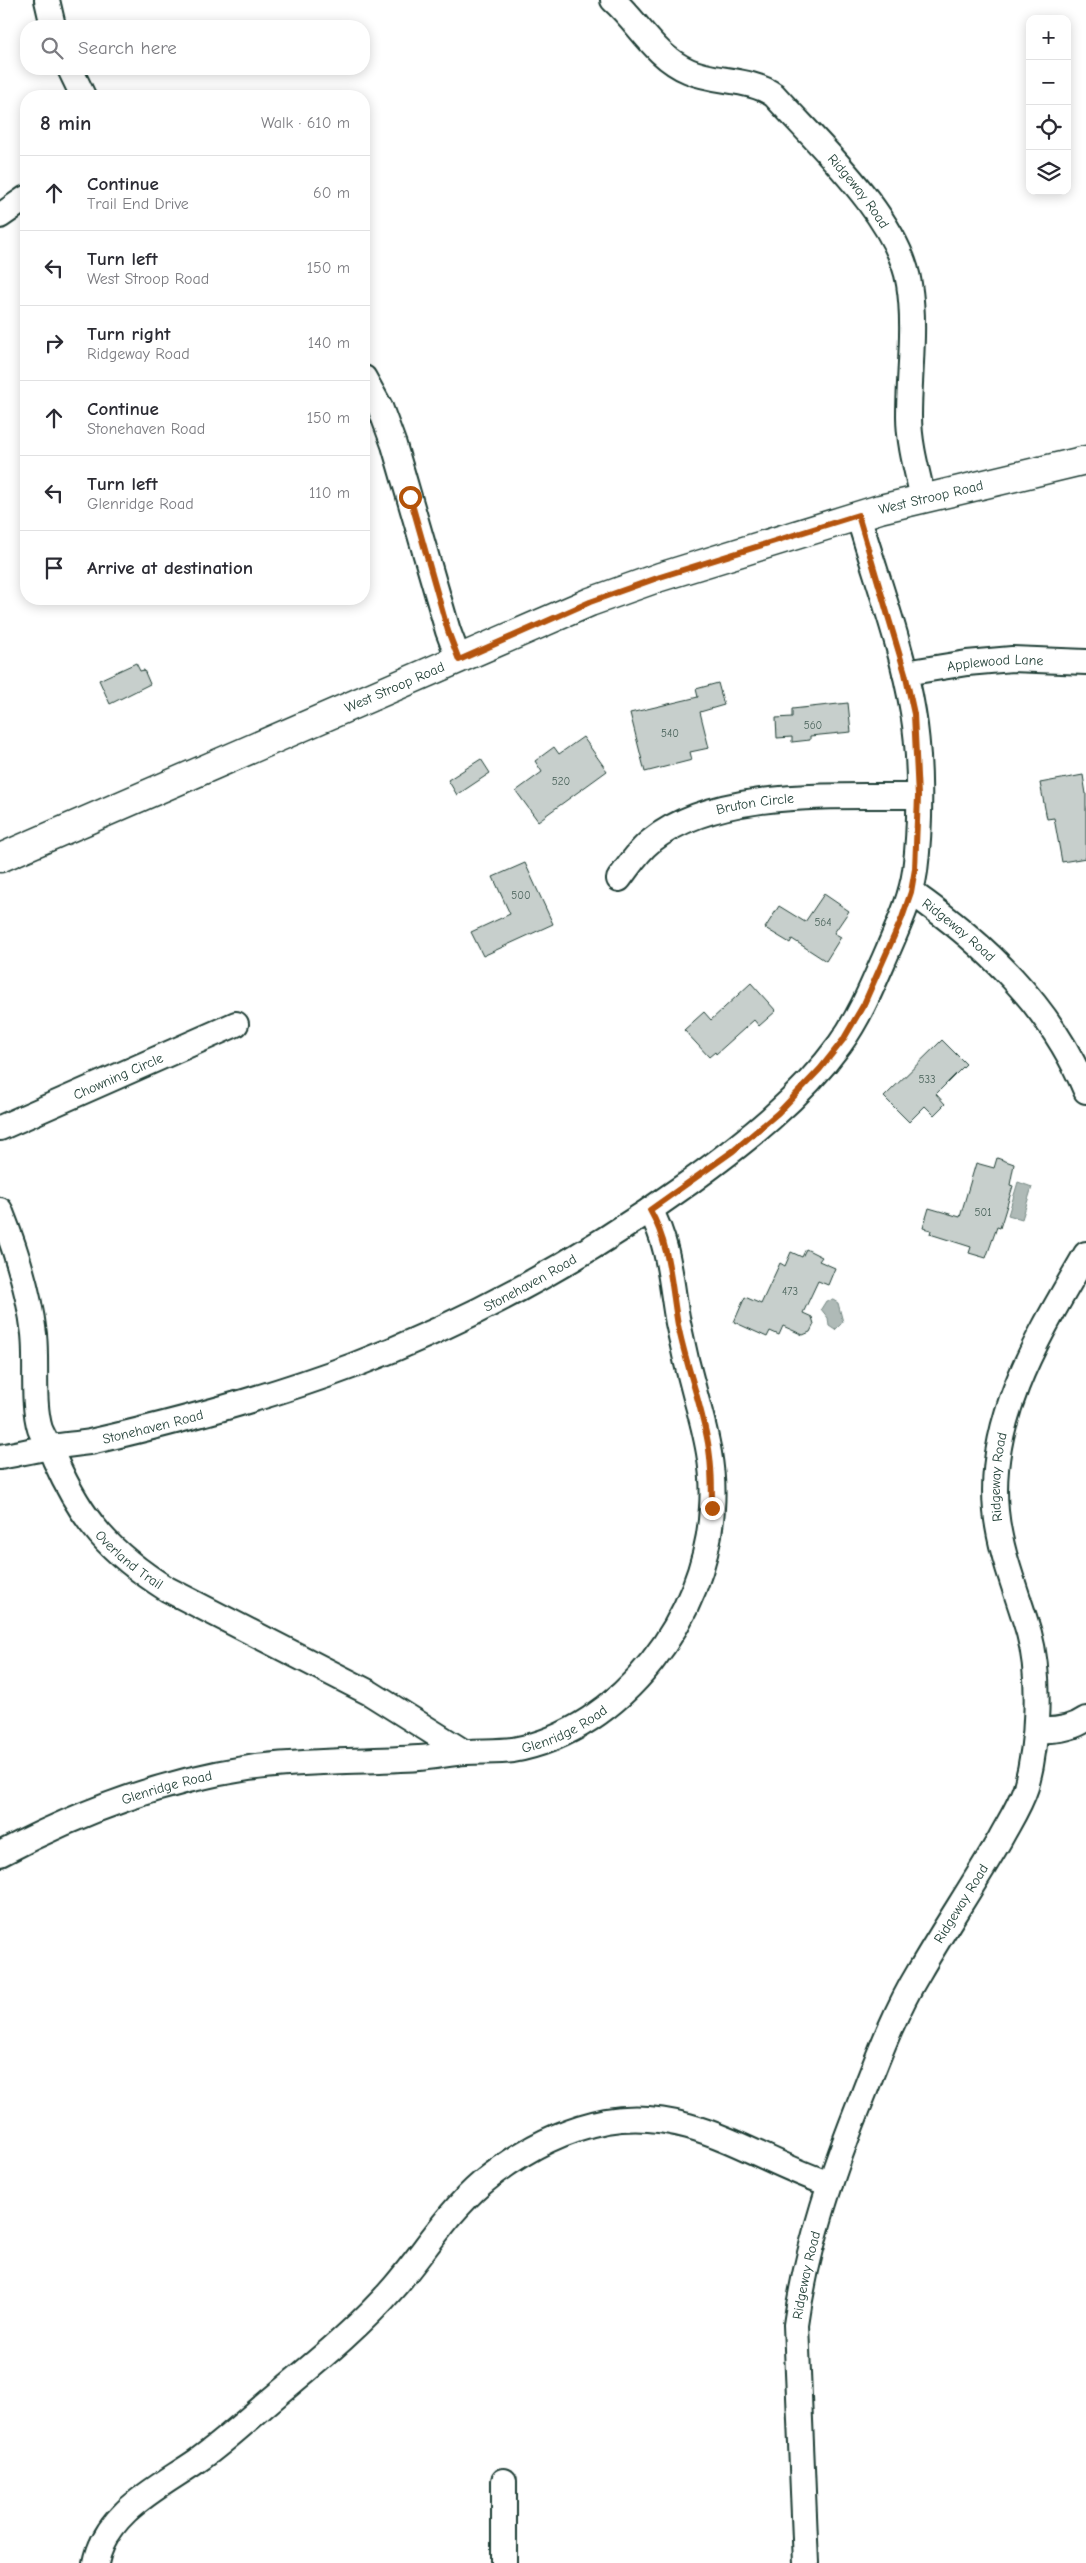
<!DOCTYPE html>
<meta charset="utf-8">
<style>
:root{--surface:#fff;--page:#f2f2f3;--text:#2b2b33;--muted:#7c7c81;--line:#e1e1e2}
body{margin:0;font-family:"Comic Neue",sans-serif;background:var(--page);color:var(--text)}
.controls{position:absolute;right:15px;top:15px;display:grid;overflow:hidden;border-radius:10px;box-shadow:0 2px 12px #0003}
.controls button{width:45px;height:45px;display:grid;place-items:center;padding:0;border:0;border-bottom:1px solid var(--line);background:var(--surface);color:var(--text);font:25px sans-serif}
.stop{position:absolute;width:15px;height:15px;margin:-11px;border:4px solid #b45309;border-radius:50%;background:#fff}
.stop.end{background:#b45309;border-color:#fff;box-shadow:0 1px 5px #0008}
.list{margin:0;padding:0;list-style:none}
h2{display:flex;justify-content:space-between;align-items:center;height:65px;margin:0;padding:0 20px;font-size:21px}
h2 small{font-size:16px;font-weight:400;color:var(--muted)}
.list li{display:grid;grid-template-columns:32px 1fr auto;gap:15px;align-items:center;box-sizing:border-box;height:75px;padding:0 20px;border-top:1px solid var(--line)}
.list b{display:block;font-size:19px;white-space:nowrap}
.list p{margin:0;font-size:16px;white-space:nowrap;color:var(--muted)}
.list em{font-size:16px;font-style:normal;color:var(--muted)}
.icon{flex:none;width:28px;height:28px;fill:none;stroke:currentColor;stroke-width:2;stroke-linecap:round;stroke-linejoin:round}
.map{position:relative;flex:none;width:1086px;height:2563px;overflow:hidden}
.search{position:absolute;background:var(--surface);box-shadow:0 2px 12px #0003;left:20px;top:20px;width:350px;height:55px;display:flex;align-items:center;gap:12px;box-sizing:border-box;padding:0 18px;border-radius:20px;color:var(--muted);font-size:19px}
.panel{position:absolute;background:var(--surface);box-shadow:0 2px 12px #0003;left:20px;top:90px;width:350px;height:515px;border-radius:20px}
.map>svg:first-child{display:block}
.water{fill:#afbab7;stroke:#758883}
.building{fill:#c7cfcc;stroke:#1f3d34}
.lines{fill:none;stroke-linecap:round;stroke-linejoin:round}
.minor-casing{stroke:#1f3d34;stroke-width:28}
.major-casing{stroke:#1f3d34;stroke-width:31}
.minor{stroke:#fff;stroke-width:24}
.major{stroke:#fff;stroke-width:28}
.route{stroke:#b45309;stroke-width:6}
.labels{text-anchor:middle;stroke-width:4;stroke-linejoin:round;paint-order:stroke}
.number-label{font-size:11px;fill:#49625a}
.street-label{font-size:14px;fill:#1f3d34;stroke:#fff}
</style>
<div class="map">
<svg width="1086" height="2563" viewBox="0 0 1086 2563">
<rect width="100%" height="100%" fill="#fff"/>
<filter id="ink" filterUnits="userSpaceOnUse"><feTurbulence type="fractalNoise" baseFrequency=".02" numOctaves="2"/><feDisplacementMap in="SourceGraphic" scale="10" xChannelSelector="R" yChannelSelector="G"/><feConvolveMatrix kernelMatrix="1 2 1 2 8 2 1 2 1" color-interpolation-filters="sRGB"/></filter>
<g filter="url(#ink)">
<path class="water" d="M1018,1182L1032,1187L1022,1219L1008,1215Z
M833,1300L838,1303L843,1322L835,1330L829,1326L828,1318L821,1309L826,1301Z"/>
<path class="building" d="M136,663L140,671L144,670L150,684L110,704L99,680Z
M718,683L724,705L700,712L709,748L690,752L692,760L645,772L630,713L698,697L696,689Z
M848,703L851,732L810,736V740L792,742V737L777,738L776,718L792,717V709Z
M583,737L607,771L538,821L516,791L542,772L535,761L554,747L559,754Z
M481,759L490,773L457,795L448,780Z
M1083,775L1086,794V858L1062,862L1054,818L1047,819L1040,783Z
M525,863L553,924L483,956L471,932L510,914L493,877Z
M824,894L849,911L834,933L841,937L826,961L792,939L790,943L765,928L779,906L805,922Z
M751,983L776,1011L759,1026L754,1020L716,1054L715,1052L709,1057L684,1030L704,1012L711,1020Z
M942,1040L966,1064L936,1094L945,1104L934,1115L925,1106L909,1122L884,1097Z
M997,1158L1014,1164L1010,1185L1013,1186L1000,1228L997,1227L986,1258L969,1253L971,1247L930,1234L931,1230L923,1228L929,1208L960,1217L976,1163L994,1168Z
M806,1249L822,1257L819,1261L835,1268L828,1285L818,1281L803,1313L812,1317L814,1324L810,1332L803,1335L783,1326L779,1335L770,1331L767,1337L734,1322L745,1297L761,1304L780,1263L785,1266L791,1252L802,1257Z"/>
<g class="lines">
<g class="minor-casing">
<g id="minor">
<path d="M47,0L53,26"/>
<path id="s1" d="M613,0C640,24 654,56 689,71C716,83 750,78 774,95C818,144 899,218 909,284C916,327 909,372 909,416C909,444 917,471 923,498"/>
<path d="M70,69L83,96"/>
<path d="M0,216L26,198"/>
<path d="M364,378L380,407L394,445L448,631L459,660"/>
<path id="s2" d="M905,673L967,663L1012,659L1086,662"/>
<path id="s3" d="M619,879C629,866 638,851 651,841C717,788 838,797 918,796"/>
<path id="s4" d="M911,892C984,943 1051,1006 1086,1091"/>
<path id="s5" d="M0,1128L236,1024"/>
<path id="s6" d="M0,1210C16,1250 29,1290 34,1334C37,1362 32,1403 40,1429C44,1439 51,1449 55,1460C82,1521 110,1553 167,1589L370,1693L464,1752"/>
<path id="s7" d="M0,1457C17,1454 35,1449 52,1447C64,1445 77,1444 90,1442C177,1422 267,1398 352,1366C473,1320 584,1258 690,1182C745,1142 800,1099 840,1044C861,1015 874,982 888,950C899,924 911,899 915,871C921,824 921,759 913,712C902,645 877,580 858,515"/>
<path d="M1036,1730C1053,1731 1072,1729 1086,1719"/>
<path id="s8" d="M0,1854C78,1813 161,1781 249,1768C306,1760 362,1762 419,1758C435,1757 450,1753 466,1752C481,1751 498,1752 513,1750C623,1730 706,1616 712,1508C715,1470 706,1434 696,1398C689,1373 683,1348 678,1323C671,1285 670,1245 650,1210"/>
<path d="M504,2481V2563"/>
<path d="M96,2563C106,2512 158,2488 197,2461C224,2442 247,2420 272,2399C315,2363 359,2328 395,2286C424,2252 448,2212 482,2183C517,2154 560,2130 606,2121C691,2106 754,2159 830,2184"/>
<path id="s9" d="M806,2563L796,2325C807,2245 834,2167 864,2093C880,2052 896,2010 919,1972C945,1927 974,1884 1000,1839C1009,1822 1020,1806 1026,1787C1038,1743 1041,1677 1029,1633C1017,1592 1000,1553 996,1511C987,1416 1041,1332 1086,1254"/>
</g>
</g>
<g class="major-casing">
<g id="major">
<path id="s10" d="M0,858L590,602L660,577L880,509L1086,460"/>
</g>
</g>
<use href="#minor" class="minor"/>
<use href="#major" class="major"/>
</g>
</g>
<g class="lines" filter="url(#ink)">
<path class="route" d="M410,497L448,631L459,660L590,602L660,577L858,515L905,673L914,714L918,796L915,869L911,892L902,918L864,1004L843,1040L820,1069L778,1113L733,1151L650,1210C670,1245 671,1285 678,1325C686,1365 701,1403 708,1443C712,1465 712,1486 712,1508"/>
</g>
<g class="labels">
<g class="number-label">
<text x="813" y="729">560</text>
<text x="670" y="737">540</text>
<text x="561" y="785">520</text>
<text x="521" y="899">500</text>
<text x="823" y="926">564</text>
<text x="927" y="1083">533</text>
<text x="983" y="1216">501</text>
<text x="790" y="1295">473</text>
</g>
<g class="street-label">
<text dy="5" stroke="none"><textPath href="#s1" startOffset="322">Ridgeway Road</textPath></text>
<text dy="5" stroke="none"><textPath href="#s10" startOffset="1000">West Stroop Road</textPath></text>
<text dy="5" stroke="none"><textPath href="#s2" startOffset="91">Applewood Lane</textPath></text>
<text dy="5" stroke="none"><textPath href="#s10" startOffset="430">West Stroop Road</textPath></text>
<text dy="5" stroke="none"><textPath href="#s3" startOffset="162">Bruton Circle</textPath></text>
<text dy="5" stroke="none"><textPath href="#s4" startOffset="61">Ridgeway Road</textPath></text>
<text dy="5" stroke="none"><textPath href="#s5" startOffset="129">Chowning Circle</textPath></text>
<text dy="5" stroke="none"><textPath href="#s7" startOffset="561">Stonehaven Road</textPath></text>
<text dy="5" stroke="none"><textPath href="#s7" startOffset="156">Stonehaven Road</textPath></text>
<text dy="5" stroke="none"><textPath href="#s9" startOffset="1144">Ridgeway Road</textPath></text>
<text dy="5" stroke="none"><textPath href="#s6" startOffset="385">Overland Trail</textPath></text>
<text dy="5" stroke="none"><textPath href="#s8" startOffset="585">Glenridge Road</textPath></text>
<text dy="5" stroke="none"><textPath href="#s8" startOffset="180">Glenridge Road</textPath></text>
<text dy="5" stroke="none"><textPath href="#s9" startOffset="694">Ridgeway Road</textPath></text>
<text dy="5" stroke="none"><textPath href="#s9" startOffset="289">Ridgeway Road</textPath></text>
</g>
</g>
</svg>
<div class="controls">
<button>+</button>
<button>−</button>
<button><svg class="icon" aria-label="locate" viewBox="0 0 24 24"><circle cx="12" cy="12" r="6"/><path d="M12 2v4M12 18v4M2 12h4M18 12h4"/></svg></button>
<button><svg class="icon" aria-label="layers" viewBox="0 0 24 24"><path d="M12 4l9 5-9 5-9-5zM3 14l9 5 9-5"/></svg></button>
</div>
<div class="stop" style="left:410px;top:497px"></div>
<div class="stop end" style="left:712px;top:1508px"></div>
<div class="search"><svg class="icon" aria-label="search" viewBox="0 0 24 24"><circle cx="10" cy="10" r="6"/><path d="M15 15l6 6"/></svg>Search here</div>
<section class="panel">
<h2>8 min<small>Walk · 610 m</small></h2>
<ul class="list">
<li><svg class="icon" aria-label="ahead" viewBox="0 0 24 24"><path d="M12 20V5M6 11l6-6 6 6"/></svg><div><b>Continue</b><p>Trail End Drive</p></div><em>60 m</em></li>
<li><svg class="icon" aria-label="left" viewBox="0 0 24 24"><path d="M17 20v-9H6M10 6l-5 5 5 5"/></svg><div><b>Turn left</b><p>West Stroop Road</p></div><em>150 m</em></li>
<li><svg class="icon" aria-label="right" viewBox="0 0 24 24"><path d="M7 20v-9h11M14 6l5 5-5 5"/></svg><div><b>Turn right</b><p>Ridgeway Road</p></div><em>140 m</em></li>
<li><svg class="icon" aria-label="ahead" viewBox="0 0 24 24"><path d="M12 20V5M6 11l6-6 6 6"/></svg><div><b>Continue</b><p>Stonehaven Road</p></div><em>150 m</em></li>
<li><svg class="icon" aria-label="left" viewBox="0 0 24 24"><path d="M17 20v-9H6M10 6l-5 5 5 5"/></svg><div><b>Turn left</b><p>Glenridge Road</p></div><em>110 m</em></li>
<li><svg class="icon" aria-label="arrive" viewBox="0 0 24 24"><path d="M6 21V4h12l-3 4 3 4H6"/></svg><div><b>Arrive at destination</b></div></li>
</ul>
</section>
</div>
